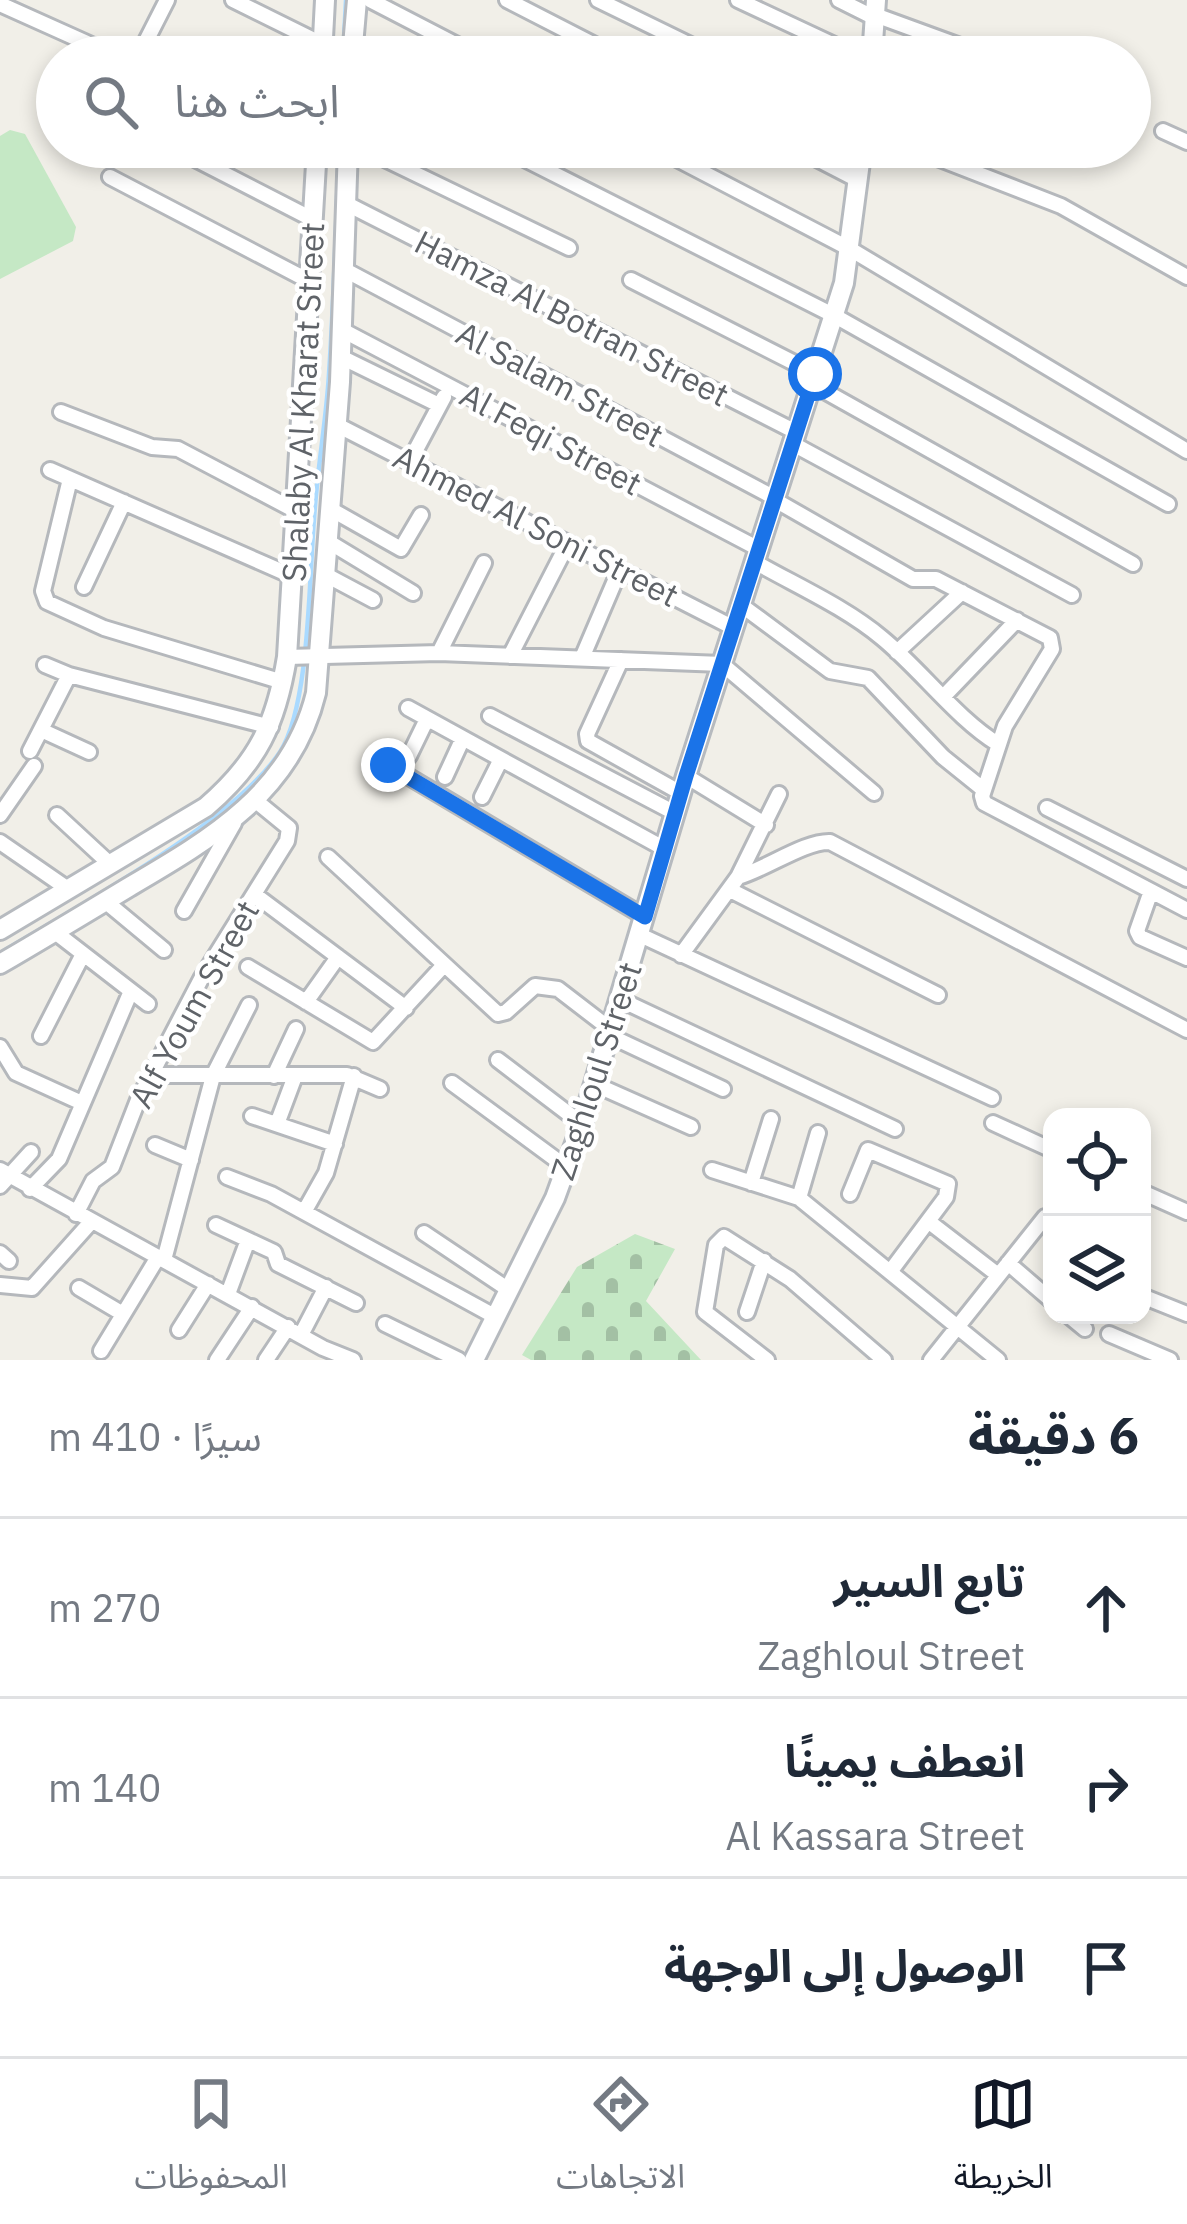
<!DOCTYPE html>
<html lang="ar">
<meta charset="utf-8">
<style>
:root{--surface:#fff;--page:#f2f2f3;--text:#1f2937;--muted:#747a83;--line:#e0e1e3;--accent:#111827}
body{margin:0;font-family:"IBM Plex Sans","Noto Sans Arabic",sans-serif;background:var(--page);color:var(--text);direction:rtl}
.controls{position:absolute;right:36px;bottom:36px;display:grid;overflow:hidden;border-radius:24px;box-shadow:0 6px 18px #0003}
.controls button{width:108px;height:108px;display:grid;place-items:center;padding:0;border:0;border-bottom:3px solid var(--line);background:var(--surface);color:var(--text);font:60px sans-serif}
.stop{position:absolute;width:36px;height:36px;margin:-27px;border:9px solid #1a73e8;border-radius:50%;background:#fff}
.stop.end{background:#1a73e8;border-color:#fff;box-shadow:0 3px 12px #0008}
.list{margin:0;padding:0;list-style:none}
h2{display:flex;justify-content:space-between;align-items:center;height:156px;margin:0;padding:0 48px;font-size:51px}
h2 small{font-size:39px;font-weight:400;color:var(--muted)}
.list li{display:grid;grid-template-columns:78px 1fr auto;gap:36px;align-items:center;box-sizing:border-box;height:180px;padding:0 48px;border-top:3px solid var(--line)}
.list b{display:block;font-size:45px;white-space:nowrap}
.list p{margin:0;font-size:39px;white-space:nowrap;color:var(--muted)}
.list em{font-size:39px;font-style:normal;color:var(--muted)}
.icon{flex:none;width:66px;height:66px;fill:none;stroke:currentColor;stroke-width:2;stroke-linecap:round;stroke-linejoin:round}
.map{position:relative;flex:none;width:1187px;height:1360px;overflow:hidden;direction:ltr}
.search{position:absolute;background:var(--surface);box-shadow:0 6px 18px #0003;left:36px;right:36px;top:36px;height:132px;display:flex;align-items:center;gap:30px;box-sizing:border-box;padding:0 42px;border-radius:66px;color:var(--muted);font-size:45px}
.sheet{height:696px;background:var(--surface)}
nav{display:flex;justify-content:space-around;align-items:center;box-sizing:border-box;height:168px;border-top:3px solid var(--line);background:var(--surface);font-size:33px;color:var(--muted)}
nav a{display:grid;justify-items:center;gap:6px}
nav .on{color:var(--accent)}
.map>svg:first-child{display:block}
.cemetery{fill:url(#cemetery-stones)}
.park{fill:#c5e8c5}
.lines{fill:none;stroke-linecap:round;stroke-linejoin:round}
.stream{stroke:#aadaff;stroke-width:4.5}
.street-casing{stroke:#b5b8bc;stroke-width:20}
.secondary-casing{stroke:#b6babf;stroke-width:24}
.street{stroke:#fff;stroke-width:14}
.secondary{stroke:#fff;stroke-width:18}
.route{stroke:#1a73e8;stroke-width:15}
.labels{text-anchor:middle;stroke-width:9;stroke-linejoin:round;paint-order:stroke}
.street-label{font-size:33px;fill:#5f6368;stroke:#fff}
</style>
<div class="map">
<svg width="1187" height="1360" viewBox="0 0 1187 1360">
<defs>
<pattern id="cemetery-stones" width="16" height="16" patternUnits="userSpaceOnUse" patternTransform="scale(3)"><rect width="16" height="16" fill="#c5e8c5"/><path d="M2 7V4a2 2 0 0 1 4 0v3zM10 15v-3a2 2 0 0 1 4 0v3z" fill="#a3c0a4"/></pattern>
</defs>
<rect width="100%" height="100%" fill="#f1efe8"/>
<path class="cemetery" d="M635,1234L675,1249L646,1301L701,1360H531L522,1355L577,1267Z"/>
<path class="park" d="M10,130L25,134L76,227L73,241L0,279V136Z"/>
<g class="lines">
<path class="stream" d="M343,57L346,0
M0,953C75,908 234,822 280,752C310,705 309,577 314,519C317,471 326,423 329,374C334,299 336,223 339,147"/>
<g class="street-casing">
<path id="street" d="M233,0L322,44
M370,0L480,57
M507,0L618,57
M598,0L715,57
M738,0L860,57
M839,0L875,18
M0,4L118,57
M875,15L990,57
M138,57L167,0
M1163,131L1187,142
M172,147L314,220
M295,147L317,158
M360,147L569,248
M501,147L835,316L1168,504
M654,147L850,249L1187,451
M794,147L858,180
M909,147L1061,206L1187,277
M110,177L311,282
M347,204L796,432
M345,270L775,498
M631,280L816,374
M342,330L759,549
M341,357L439,405
M812,384L1133,564
M61,412L152,447L178,449L296,511
M337,425L734,628
M793,444L1072,595
M410,461L444,397
M50,470L292,576
M70,479L43,591L47,602L104,628L283,682
M775,500L913,579H936L1050,638L1052,649L1005,726L982,796L984,803L1187,910
M332,510L401,549L421,515
M329,542L413,593
M755,562C797,586 845,607 882,638C921,670 957,719 998,744
M326,575L373,600
M84,587L124,502
M741,605L830,671L868,678L943,757L984,790
M897,652L962,592
M439,653L484,563
M510,656L568,543
M287,657L439,653L722,664L874,793
M582,658L620,569
M621,660L587,734L588,741L681,793
M45,665L69,675L271,727
M945,695L1017,620
M408,708L665,849
M490,716L675,813
M41,730L89,752
M30,751L69,675
M409,756L427,719
M389,765L645,917
M686,776L766,825
M445,777L463,738
M482,797L501,759
M1047,808L1187,879
M0,815L34,766
M57,815L110,864
M0,842L68,889
M328,857L498,1014L506,1012L535,986L558,989L610,1029
M738,877C766,869 805,841 830,842L1187,1030
M730,890L938,995
M1151,891L1137,931L1140,937L1187,958
M254,894L406,1008
M105,901L164,950
M184,911L234,823
M55,932L148,1004
M640,935L992,1098
M681,955L738,877L779,794
M248,967L373,1042L444,965
M619,999L895,1129
M306,1002L338,957
M608,1035L723,1089
M41,1036L83,954
M0,1047L16,1073L82,1103
M498,1060L582,1124
M153,1075H347L380,1089
M274,1076L296,1029
M452,1083L566,1167
M594,1084L691,1127
M252,1116L335,1144
M993,1123L1052,1150
M277,1124L295,1076
M155,1145L191,1160
M0,1170L323,1348L353,1360
M712,1170L799,1198L998,1360
M227,1177L271,1194L496,1317
M751,1183L771,1119
M0,1186L31,1152
M30,1189L59,1159L131,991
M1142,1192L1187,1212
M850,1194L868,1150L948,1184L946,1197L890,1272
M799,1198L818,1133
M304,1212L326,1173L354,1076
M76,1214L93,1181L112,1167L138,1100L201,979L287,841L289,828L256,801
M928,1221L998,1275
M216,1225L274,1252L278,1264L356,1303
M424,1233L509,1290
M0,1253L9,1261
M164,1260L213,1076L249,1005
M1008,1263L1052,1301
M0,1285L32,1288L91,1222
M79,1288L123,1314
M228,1294L248,1240
M1142,1296L1187,1314
M747,1312L764,1261
M1068,1315L1085,1329
M385,1324L459,1360
M179,1330L208,1284
M1109,1334L1170,1360
M301,1335L326,1287
M101,1351L158,1257
M217,1360L252,1307
M266,1360L288,1327
M767,1360L705,1312L716,1245L724,1237L790,1279L884,1360
M931,1360L1045,1217"/>
</g>
<g class="secondary-casing">
<path id="secondary" d="M322,57L325,0
M352,57L357,0
M872,57L876,0
M0,930L206,807C258,762 276,724 287,657L317,147
M0,964C43,939 86,913 129,887C211,839 292,792 316,693L340,382L348,147
M474,1360L555,1198L582,1124L686,776L844,283L862,147"/>
</g>
<use href="#street" class="street"/>
<use href="#secondary" class="secondary"/>
</g>
<g class="lines">
<path class="route" d="M388,765L645,917L686,776L815,374"/>
</g>
<g class="labels">
<g class="street-label">
<text transform="translate(572 318) rotate(27)" y="12">Hamza Al Botran Street</text>
<text transform="translate(560 384) rotate(28)" y="12">Al Salam Street</text>
<text transform="translate(303 402) rotate(-87)" y="12">Shalaby Al Kharat Street</text>
<text transform="translate(551 439) rotate(28)" y="12">Al Feqi Street</text>
<text transform="translate(536 526) rotate(27)" y="12">Ahmed Al Soni Street</text>
<text transform="translate(194 1004) rotate(-61)" y="12">Alf Youm Street</text>
<text transform="translate(596 1071) rotate(-72)" y="12">Zaghloul Street</text>
</g>
</g>
</svg>
<div class="controls">
<button><svg class="icon" aria-label="locate" viewBox="0 0 24 24"><circle cx="12" cy="12" r="6"/><path d="M12 2v4M12 18v4M2 12h4M18 12h4"/></svg></button>
<button><svg class="icon" aria-label="layers" viewBox="0 0 24 24"><path d="M12 4l9 5-9 5-9-5zM3 14l9 5 9-5"/></svg></button>
</div>
<div class="stop" style="left:815px;top:374px"></div>
<div class="stop end" style="left:388px;top:765px"></div>
<div class="search"><svg class="icon" aria-label="search" viewBox="0 0 24 24"><circle cx="10" cy="10" r="6"/><path d="M15 15l6 6"/></svg>ابحث هنا</div>
</div>
<section class="sheet">
<h2>6 دقيقة<small>سيرًا · 410 m</small></h2>
<ul class="list">
<li><svg class="icon" aria-label="ahead" viewBox="0 0 24 24"><path d="M12 20V5M6 11l6-6 6 6"/></svg><div><b>تابع السير</b><p>Zaghloul Street</p></div><em>270 m</em></li>
<li><svg class="icon" aria-label="right" viewBox="0 0 24 24"><path d="M7 20v-9h11M14 6l5 5-5 5"/></svg><div><b>انعطف يمينًا</b><p>Al Kassara Street</p></div><em>140 m</em></li>
<li><svg class="icon" aria-label="arrive" viewBox="0 0 24 24"><path d="M6 21V4h12l-3 4 3 4H6"/></svg><div><b>الوصول إلى الوجهة</b></div></li>
</ul>
</section>
<nav>
<a class="on"><svg class="icon" aria-label="map" viewBox="0 0 24 24"><path d="M3 6l6-2 6 2 6-2v14l-6 2-6-2-6 2zM9 4v14M15 6v14"/></svg>الخريطة</a>
<a><svg class="icon" aria-label="directions" viewBox="0 0 24 24"><path d="M12 3l9 9-9 9-9-9zM9 14v-3h6M13 9l2 2-2 2"/></svg>الاتجاهات</a>
<a><svg class="icon" aria-label="saved" viewBox="0 0 24 24"><path d="M7 4h10v16l-5-4-5 4z"/></svg>المحفوظات</a>
</nav>
